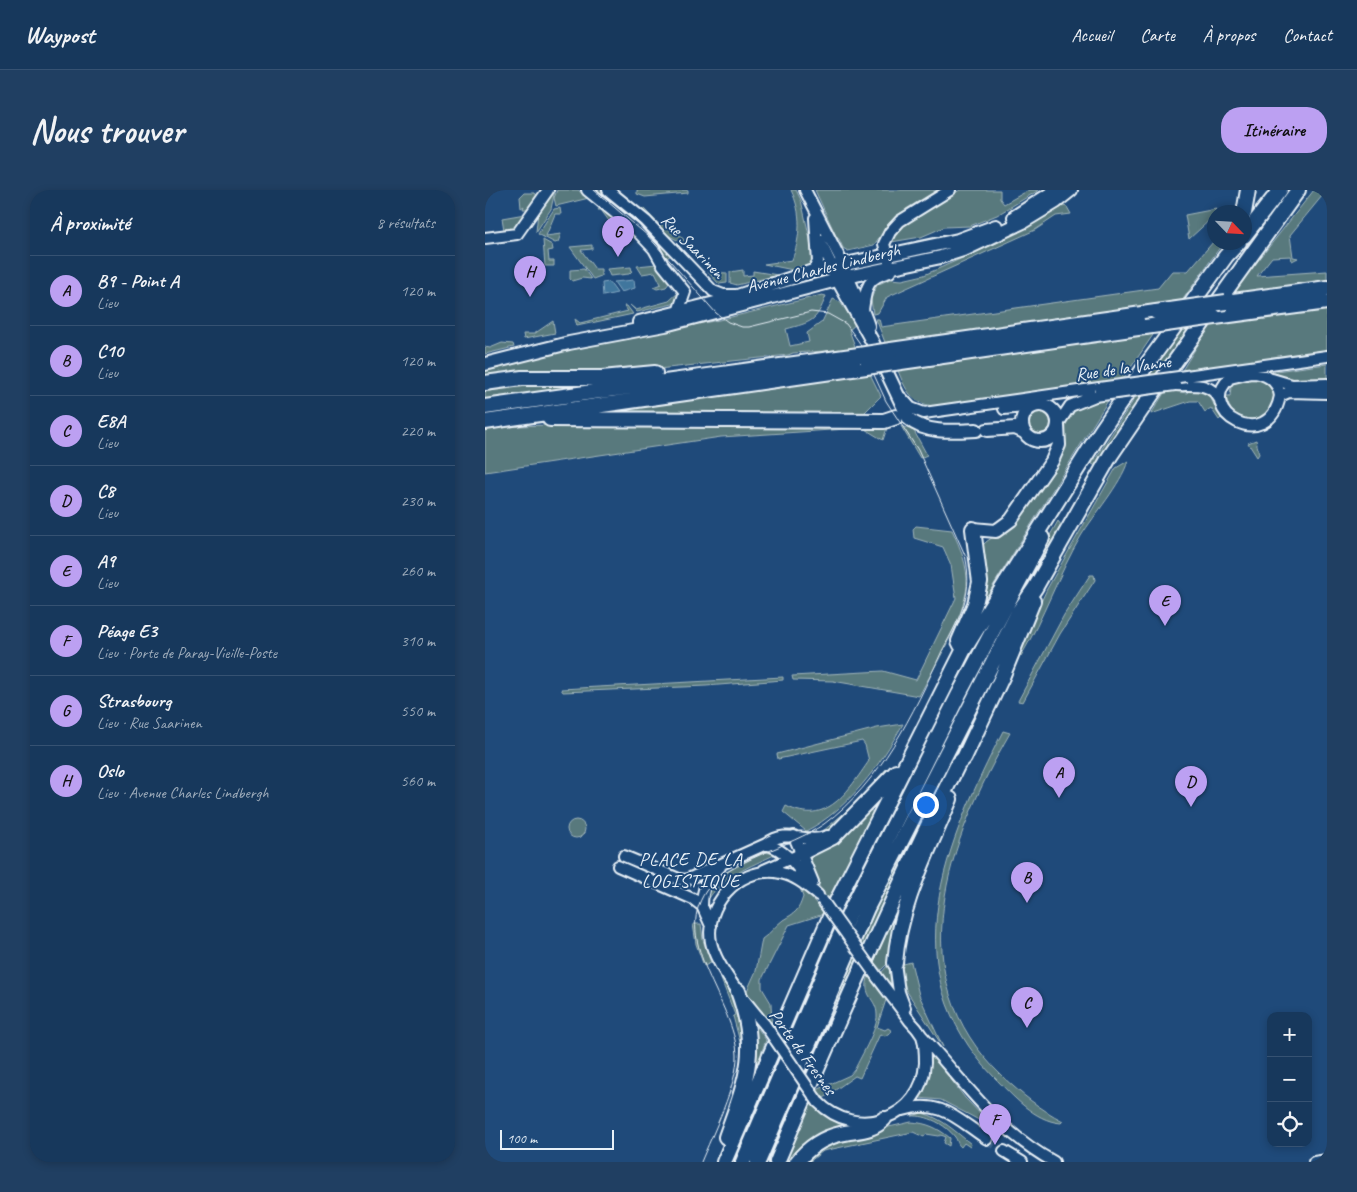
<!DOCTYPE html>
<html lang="fr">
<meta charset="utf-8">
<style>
:root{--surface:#17385c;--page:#203f62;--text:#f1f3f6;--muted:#9eacbb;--line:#365272;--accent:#bca0f2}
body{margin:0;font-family:Caveat,sans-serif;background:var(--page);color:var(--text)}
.controls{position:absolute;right:15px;bottom:15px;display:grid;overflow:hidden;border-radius:10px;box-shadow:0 2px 8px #0003}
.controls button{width:45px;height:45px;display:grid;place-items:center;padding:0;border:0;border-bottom:1px solid var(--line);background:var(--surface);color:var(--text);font:25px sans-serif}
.compass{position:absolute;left:722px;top:15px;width:45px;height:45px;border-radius:50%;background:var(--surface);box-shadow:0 2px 8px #0003;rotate:115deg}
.scale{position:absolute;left:15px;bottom:12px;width:114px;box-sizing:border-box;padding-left:5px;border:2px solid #e8f1f8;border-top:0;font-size:14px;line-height:18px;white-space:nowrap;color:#e8f1f8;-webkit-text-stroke:4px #1f4a7a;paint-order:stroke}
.you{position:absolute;left:440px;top:614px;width:18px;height:18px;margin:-12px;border:4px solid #fff;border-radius:50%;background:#1a73e8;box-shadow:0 0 0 8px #1a73e833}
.badge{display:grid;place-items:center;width:32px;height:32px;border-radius:50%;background:var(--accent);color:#111;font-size:16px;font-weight:700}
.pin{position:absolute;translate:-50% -41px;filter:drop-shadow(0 1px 2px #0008)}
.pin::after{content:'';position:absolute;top:26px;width:18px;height:15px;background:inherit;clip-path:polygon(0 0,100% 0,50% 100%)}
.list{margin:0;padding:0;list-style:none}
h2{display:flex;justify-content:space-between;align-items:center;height:65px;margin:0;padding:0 20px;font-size:21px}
h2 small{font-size:16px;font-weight:400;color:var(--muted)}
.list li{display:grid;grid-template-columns:32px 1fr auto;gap:15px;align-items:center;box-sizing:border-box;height:70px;padding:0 20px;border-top:1px solid var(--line)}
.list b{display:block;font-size:19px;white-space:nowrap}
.list p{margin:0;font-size:16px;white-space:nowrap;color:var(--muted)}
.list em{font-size:16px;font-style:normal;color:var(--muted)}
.icon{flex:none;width:28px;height:28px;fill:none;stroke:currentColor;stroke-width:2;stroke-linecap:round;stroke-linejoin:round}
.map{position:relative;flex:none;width:842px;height:972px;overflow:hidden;border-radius:20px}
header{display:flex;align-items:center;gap:30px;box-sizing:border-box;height:70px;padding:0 25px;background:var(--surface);border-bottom:1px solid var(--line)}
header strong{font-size:24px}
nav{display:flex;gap:28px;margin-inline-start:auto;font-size:18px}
.intro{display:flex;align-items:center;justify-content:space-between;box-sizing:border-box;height:120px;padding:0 30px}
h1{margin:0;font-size:35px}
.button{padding:12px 22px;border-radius:20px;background:var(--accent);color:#111;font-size:18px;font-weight:700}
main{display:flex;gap:30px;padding:0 30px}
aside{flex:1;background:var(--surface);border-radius:20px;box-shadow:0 2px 8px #0003}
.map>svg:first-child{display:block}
.green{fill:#59797d;stroke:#a0b5ba}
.water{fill:#40769d;stroke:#83a7c1}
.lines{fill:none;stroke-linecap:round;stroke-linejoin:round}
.minor-tunnel{stroke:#3d638d;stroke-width:10;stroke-dasharray:10 5;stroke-linecap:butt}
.minor-casing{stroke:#e8f1f8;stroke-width:14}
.major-casing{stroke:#e8f1f8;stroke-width:16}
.highway-casing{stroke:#e8f1f8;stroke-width:18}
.minor{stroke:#1f4a7a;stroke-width:10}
.major{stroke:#1f4a7a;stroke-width:12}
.highway{stroke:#1f4a7a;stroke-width:14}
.tram{stroke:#e8f1f8;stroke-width:1}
.minor-bridge-casing{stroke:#e8f1f8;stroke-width:14;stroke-linecap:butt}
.highway-bridge-casing{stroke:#e8f1f8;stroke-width:18;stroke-linecap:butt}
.minor-bridge{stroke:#1f4a7a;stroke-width:10}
.highway-bridge{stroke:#1f4a7a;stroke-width:14}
.labels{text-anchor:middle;stroke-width:4;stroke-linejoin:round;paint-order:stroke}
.street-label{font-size:18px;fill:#e8f1f8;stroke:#1f4a7a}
.neighbourhood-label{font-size:19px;letter-spacing:1px;fill:#e8f1f8;stroke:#1f4a7a}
</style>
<header>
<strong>Waypost</strong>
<nav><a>Accueil</a><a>Carte</a><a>À propos</a><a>Contact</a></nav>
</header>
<div class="intro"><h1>Nous trouver</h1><a class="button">Itinéraire</a></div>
<main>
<aside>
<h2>À proximité<small>8 résultats</small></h2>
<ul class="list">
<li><span class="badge">A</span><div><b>B9 - Point A</b><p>Lieu</p></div><em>120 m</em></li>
<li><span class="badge">B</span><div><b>C10</b><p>Lieu</p></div><em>120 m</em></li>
<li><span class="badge">C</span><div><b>E8A</b><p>Lieu</p></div><em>220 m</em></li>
<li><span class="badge">D</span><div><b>C8</b><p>Lieu</p></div><em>230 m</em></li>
<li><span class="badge">E</span><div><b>A9</b><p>Lieu</p></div><em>260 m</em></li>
<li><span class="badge">F</span><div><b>Péage E3</b><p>Lieu · Porte de Paray-Vieille-Poste</p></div><em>310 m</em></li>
<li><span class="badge">G</span><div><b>Strasbourg</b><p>Lieu · Rue Saarinen</p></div><em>550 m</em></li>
<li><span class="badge">H</span><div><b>Oslo</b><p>Lieu · Avenue Charles Lindbergh</p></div><em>560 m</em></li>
</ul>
</aside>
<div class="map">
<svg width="842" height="972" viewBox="0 0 842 972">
<rect width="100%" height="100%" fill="#1f4a7a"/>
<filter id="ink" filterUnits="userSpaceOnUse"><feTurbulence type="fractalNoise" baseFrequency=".02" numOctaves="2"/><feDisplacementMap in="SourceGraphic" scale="10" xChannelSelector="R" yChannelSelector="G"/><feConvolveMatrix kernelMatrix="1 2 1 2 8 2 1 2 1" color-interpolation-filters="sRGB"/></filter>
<g filter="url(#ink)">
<path class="green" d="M67,0H70L66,19L51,42L53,22Z
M72,0H93L104,8L71,16L69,8Z
M107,0H119L147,23L187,64L181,69L151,37Z
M152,0H203V3L160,7L152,4Z
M306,0H311L316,10L329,67L325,74L308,80L279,74L307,70C316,46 317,23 306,0Z
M330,0H452L421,19L422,21L404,33L389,55L363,61L358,58L354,49L352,48Z
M475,0H515V9L519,14L544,0H554L512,25L485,36L459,37L436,47L406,52L409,43L415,36Z
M829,0H842L805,45L808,67L813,68L807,71L806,66L787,67L772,86L842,81V90L746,105Z
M39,3H50L52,6L44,19H38L39,16L36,18L35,7Z
M116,16L140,36L131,48L130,39L116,20H113Z
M578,16L582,17L586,24L571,26L550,40L402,107L393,123L388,124L386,109L392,95L405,89L417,90L439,85L516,51Z
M75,18L76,24H70L61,46L76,44L73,52L70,53L53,44L69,19Z
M158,18L175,35L181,31L207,58L177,42L156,20Z
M731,19L728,27L704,49L700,25Z
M40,24L29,39L10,45V41L19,40L17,28Z
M58,50L67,55L68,60L63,61L64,71H69V76H60Z
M729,51L738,53L696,112L401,155L391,129H394L396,137L673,98L687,81H703Z
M107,55V59L96,60L110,79H116V86L108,89L85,57Z
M172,74L185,92L181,97L172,99L168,97L176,94L170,82L157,84L152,76Z
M146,77L147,81L144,84L125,86L122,79Z
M99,79L106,89L97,88L87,91L85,89V80Z
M258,80V86L268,85V81L293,85L252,95L245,93V82Z
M223,82L242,83V93L234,94Z
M194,102L196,103L192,113L152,122L145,115L151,120L184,111Z
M337,105L341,106C331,132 327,132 301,139L305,156L324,152L322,143L337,132L348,109L355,112L371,134L364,140L371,159L308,163L303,165L164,180L0,187V178L96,156L234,130Z
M139,116H142L148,124L92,136L90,129L95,133L143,121Z
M842,118V162L696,182L727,132Z
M68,131L70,143L39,149L38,144H49Z
M705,137L671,185L664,186L697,139Z
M670,142L638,189L461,217C429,216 423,207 412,178Z
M17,153L28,154L29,157L0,164V157L5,158Z
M842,174V191L808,192L784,182Z
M384,182L396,206L376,226L184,227L98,221L275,199Z
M771,186L786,194C801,231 748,246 741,206H745L746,197L744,194L748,190Z
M91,193L90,196L82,198L0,209V196Z
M706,198L724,205L736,228L734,230L726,218L720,222L713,211H705L666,224L681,200L702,203Z
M659,203L611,276L607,274L652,205Z
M624,209L498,412L495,413L496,358C502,347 517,345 527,337L580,253L581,232L586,223L605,213Z
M542 232a12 12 0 1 1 24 0a12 12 0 1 1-24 0Z
M158,232L403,235L398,250L378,238L236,247L0,282V240L33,236Z
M416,236L429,241L442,265L435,268Z
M771,250L774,264L772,267L763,253Z
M643,271C636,294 609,325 596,346C573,385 559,427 536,466L533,462L562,399L631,278Z
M573,331L576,335L530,416L483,509L474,508Z
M431,336L467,340C475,357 483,376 482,396C479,428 450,476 434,506L348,491L308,490L307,486L398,481L431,490L471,408L466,375L458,357L429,348L428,339Z
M605,385H609L610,390L575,444L538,512L533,511L579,425Z
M492,447L496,448L465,508L459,507Z
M298,487V490L221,496L78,502L76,499Z
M418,534C395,575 364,619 321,641L298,622L301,616C342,637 363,601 384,571L380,555L377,551L293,569L292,564L392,538Z
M445,536H452L356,727L353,723Z
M480,538H485L379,758L375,752Z
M518,541L525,543C463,651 412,786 517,886C536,904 555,919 578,931L576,933C549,931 527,905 509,887C405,779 460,655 518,541Z
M401,579L405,580L376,616L338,644L337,642L373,611Z
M382,619L389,622L343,709L335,698L320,664Z
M82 639a9 9 0 1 1 18 0a9 9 0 1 1-18 0Z
M444,645L410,738L404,772L396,780L389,772Z
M279,662L291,664C265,677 236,686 221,713L220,701L230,688Z
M315,698L330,712L339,724L304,735L277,789V798L286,813L287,837L261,803L271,781L277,749C285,744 291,735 298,730C311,722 313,722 318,707Z
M208,734H216L218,750L226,773L219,776L211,754Z
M348,735L351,740L300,855L296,849Z
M369,764L373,769L322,886L318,881Z
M426,772L434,805L458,857L421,800L415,775Z
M404,774L406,799L395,784Z
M384,785L402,807L392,837L400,840L403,838L407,841L400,846L395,844L375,888L370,886L339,908L332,900L365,885L370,879C376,866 393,838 392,825C392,808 376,807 384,785Z
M237,786L260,833L259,867L248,826L250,825L236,789Z
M265,827L281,850L259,909Z
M291,863L294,868L250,972H245Z
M446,863L480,908L509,938L456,910L434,908L445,883Z
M313,894L316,899L285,972H280Z
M326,912C339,929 355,933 376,933L307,972H299Z
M437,923C457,928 471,942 486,954L485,957L479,953L476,957C472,954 473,951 470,947C460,934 442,925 427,926Z
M426,932C442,933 453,938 465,948L464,956L459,953L461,947L456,945L454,946L441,944L439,947L428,942L338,961L324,972H318C346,945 390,941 426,932Z"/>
<path class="water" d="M149,90L150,98L136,102L129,92Z
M124,92L132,103L118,106L117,93Z"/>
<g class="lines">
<path class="minor-tunnel" d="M502,949L519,961"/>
<g class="minor-casing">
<path id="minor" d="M102,0L150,39L169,59L178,75L200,102L193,122
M123,0L161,31L228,101L238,105H250
M320,0L358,74
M0,48L32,44L63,0
M334,49L347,76
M404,72L399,54L405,42L415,31L465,0
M328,81L333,72L330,28
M378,120C381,98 381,88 405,82
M766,183C781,183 793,191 795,206C784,265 708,222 745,188Z
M701,186L842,166
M787,189L807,195L842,194
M690,195C708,196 725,191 735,210
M795,206L804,202L842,203
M417,208L426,218L439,223L614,198
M519,219L548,216
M573,234L585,216L610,206
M309,646L328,692
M281,654C303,637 321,655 342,646
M139,666L194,689L201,690L281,654C303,661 312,677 326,695
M133,676L208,709L217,716L226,736
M279,680L311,666
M217,716C217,698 222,689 235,677
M410,773L414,802L420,818
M280,835C263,815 231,777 226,752C219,716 253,678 290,682C308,684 320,694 333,705
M437,846C481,894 511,940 569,972
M333,912C371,951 437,929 440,873C440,864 440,854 437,846C434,841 429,835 425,831C414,816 403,802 392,787
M418,920C455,908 473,930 502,949
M519,961L537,972
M829,972L842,970"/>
</g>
<g class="major-casing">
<path id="major" d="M529,27L571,0
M360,81C367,100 377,117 383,136
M349,83L387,151L424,229C440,244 471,241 491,240
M154,132L234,112L328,81L473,50L511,36
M0,174L84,153L180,135L371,85L456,67L481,59L538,32L571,12L586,0
M537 233a18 18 0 1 1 36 0a18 18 0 1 1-36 0Z
M502,240L530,238L539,242
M488,339L511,341L526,330L567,271L574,255L573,236"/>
</g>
<g class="highway-casing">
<path id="highway" d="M759,23L763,0
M759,46L795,0
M741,112L842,98
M730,127L842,112
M406,160L671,122
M409,173L660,137
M0,193L37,188H117L170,183
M0,217L374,165
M65,229L399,231L411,227
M0,232L381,177
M476,455L474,451L490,414L495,392L488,339
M316,663L348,647L411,582
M410,773C414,716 443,662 465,609
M241,947C261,891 275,860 253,801
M239,972L351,713L478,461L616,241L657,181L741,66L754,52
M258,972L365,722L474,504L557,348
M273,972L382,718L534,421L550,398L625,266L676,191L813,0
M292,972C349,838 408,705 473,574L479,568L517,487L548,411
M312,972C323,958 337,948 355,944C370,940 387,942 399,929"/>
</g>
<use href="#minor" class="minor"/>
<use href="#major" class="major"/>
<use href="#highway" class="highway"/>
<path class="tram" d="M109,0L163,46L231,123L243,132L257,137H264L326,122L343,124L361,134L374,152L401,211L433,260L480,365C483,378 484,392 481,406C477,425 466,444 457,461C428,524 396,592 339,634C306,657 243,670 221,701C186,752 250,812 252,865C253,893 227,945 216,972"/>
<g class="minor-bridge-casing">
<path id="minor-bridge" d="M614,198L701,186
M610,206L690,195
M337,710L392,787
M280,835L333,912"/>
</g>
<g class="highway-bridge-casing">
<path id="highway-bridge" d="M671,122L741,112
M660,137L730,127
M374,165L406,160
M381,177L409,173"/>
</g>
<use href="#minor-bridge" class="minor-bridge"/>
<use href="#highway-bridge" class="highway-bridge"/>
</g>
</g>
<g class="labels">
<g class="street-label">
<text transform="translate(208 56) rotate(46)" y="6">Rue Saarinen</text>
<text transform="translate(338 78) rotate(-14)" y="6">Avenue Charles Lindbergh</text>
<text transform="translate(638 178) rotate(-8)" y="6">Rue de la Vanne</text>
<text transform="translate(318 862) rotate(54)" y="6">Porte de Fresnes</text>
</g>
<g class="neighbourhood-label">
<text x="206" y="675">PLACE DE LA<tspan x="206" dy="22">LOGISTIQUE</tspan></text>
</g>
</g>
</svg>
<div class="controls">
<button>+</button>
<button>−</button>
<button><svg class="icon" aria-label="locate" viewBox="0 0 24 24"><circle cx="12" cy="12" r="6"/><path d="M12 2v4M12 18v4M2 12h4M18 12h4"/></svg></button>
</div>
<svg class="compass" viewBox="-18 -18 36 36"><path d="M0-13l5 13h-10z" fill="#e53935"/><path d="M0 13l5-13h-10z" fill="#9eacbb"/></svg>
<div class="scale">100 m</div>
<div class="you"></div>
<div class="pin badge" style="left:574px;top:608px">A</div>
<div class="pin badge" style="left:542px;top:713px">B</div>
<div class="pin badge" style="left:542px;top:838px">C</div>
<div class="pin badge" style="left:706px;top:617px">D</div>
<div class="pin badge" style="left:680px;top:436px">E</div>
<div class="pin badge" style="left:510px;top:955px">F</div>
<div class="pin badge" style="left:133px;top:67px">G</div>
<div class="pin badge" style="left:45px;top:107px">H</div>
</div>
</main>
